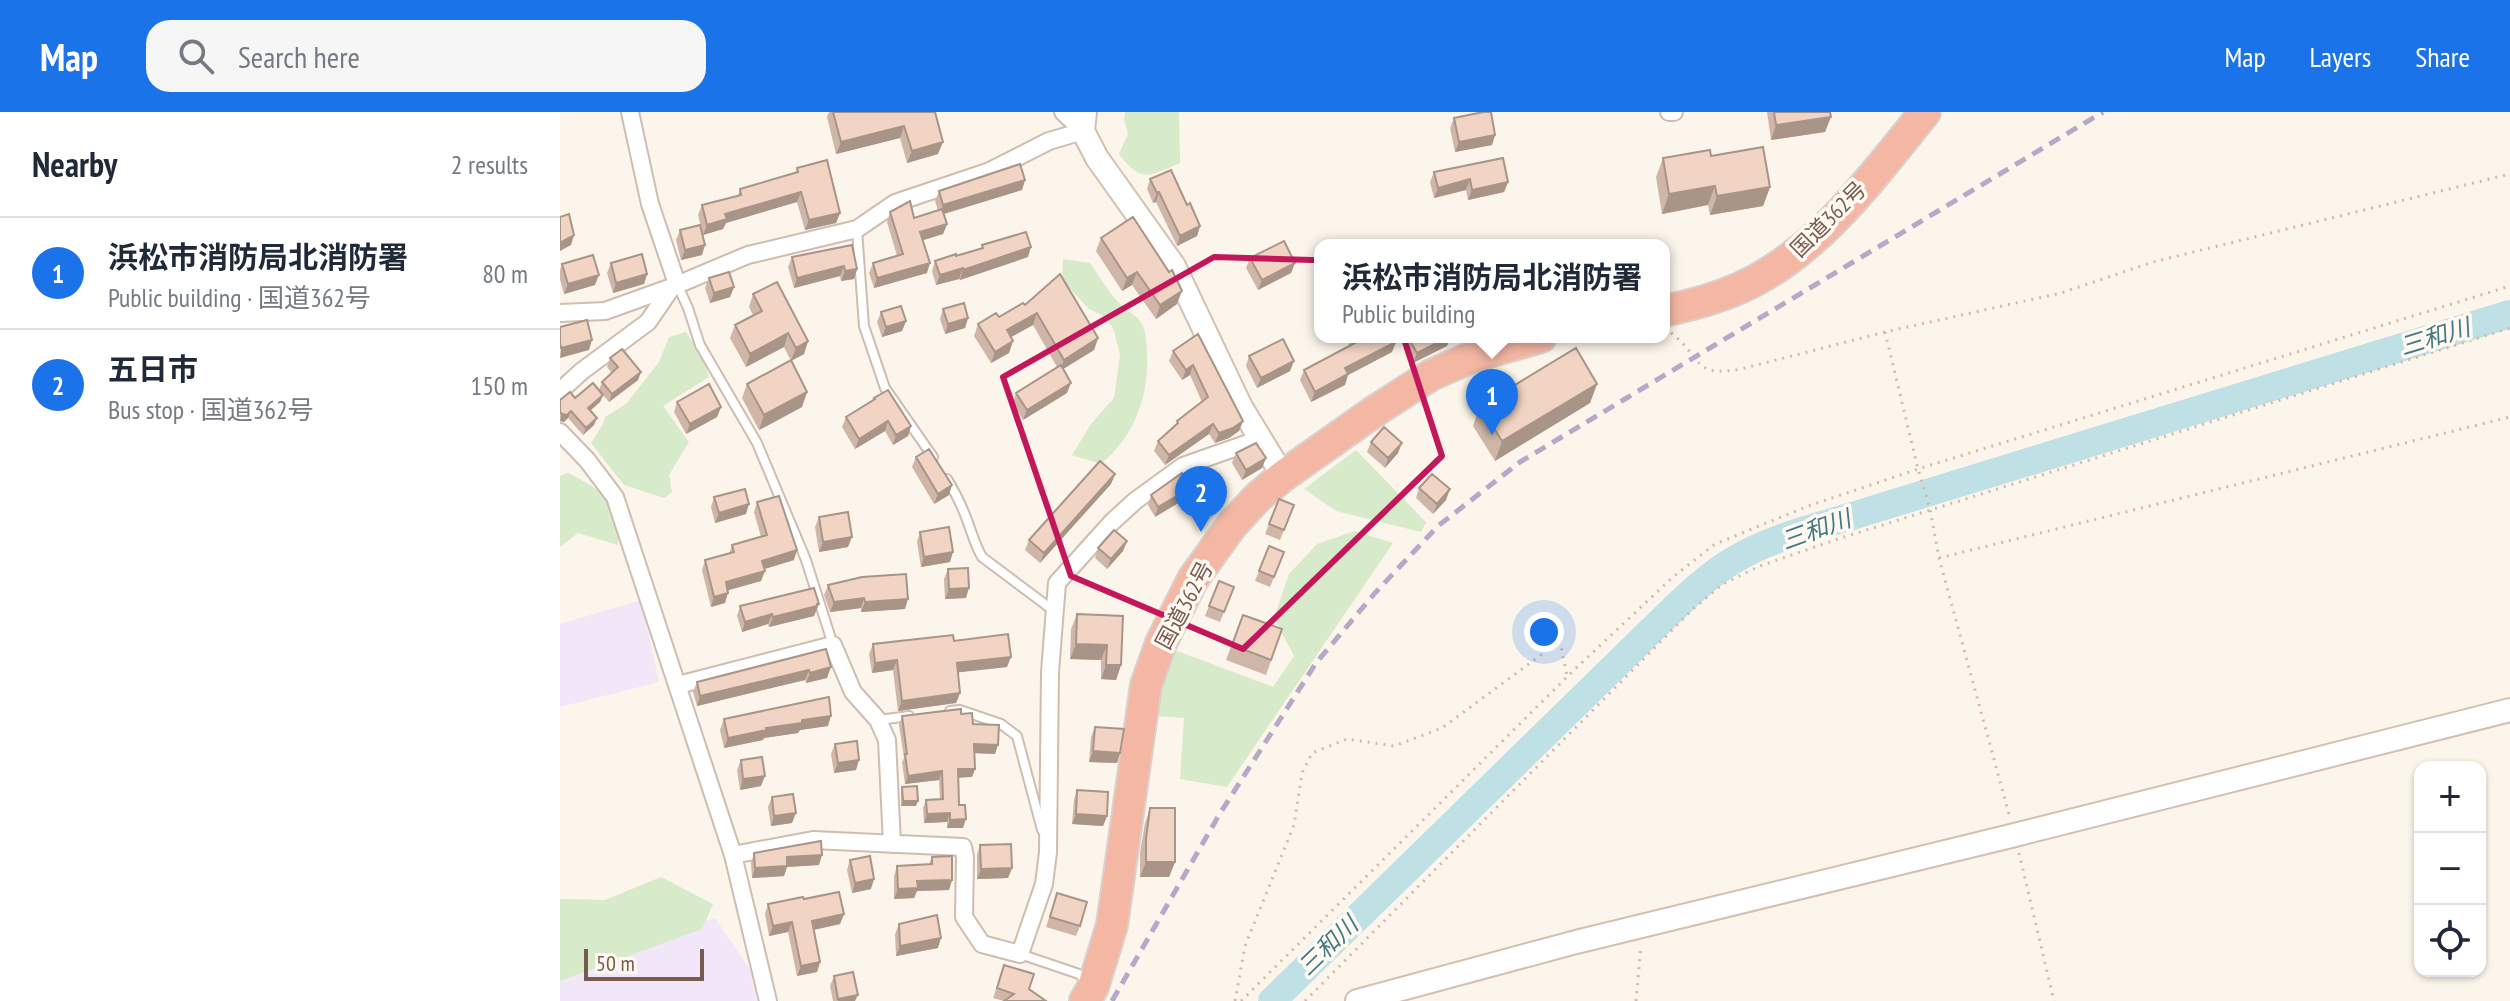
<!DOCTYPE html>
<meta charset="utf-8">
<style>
:root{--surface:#fff;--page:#f6f6f7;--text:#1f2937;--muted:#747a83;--line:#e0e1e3;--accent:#1a73e8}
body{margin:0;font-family:"PT Sans Narrow","Noto Sans JP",sans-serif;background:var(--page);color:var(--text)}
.controls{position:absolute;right:24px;bottom:24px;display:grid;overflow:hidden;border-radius:16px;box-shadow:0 2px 6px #0004}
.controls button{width:72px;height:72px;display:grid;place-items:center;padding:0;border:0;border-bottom:2px solid var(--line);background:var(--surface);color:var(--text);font:40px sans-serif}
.scale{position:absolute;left:24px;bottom:20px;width:120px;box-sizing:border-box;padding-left:8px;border:4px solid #775b4e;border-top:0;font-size:22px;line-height:28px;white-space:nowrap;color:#775b4e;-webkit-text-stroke:6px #fff9f2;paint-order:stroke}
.you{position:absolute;left:984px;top:520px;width:28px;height:28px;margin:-20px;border:6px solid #fff;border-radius:50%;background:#1a73e8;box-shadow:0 0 0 12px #1a73e833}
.badge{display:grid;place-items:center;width:52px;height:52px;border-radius:50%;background:var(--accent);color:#fff;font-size:26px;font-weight:700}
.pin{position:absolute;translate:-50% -66px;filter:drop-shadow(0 2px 4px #0008)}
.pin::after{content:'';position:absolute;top:42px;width:28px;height:24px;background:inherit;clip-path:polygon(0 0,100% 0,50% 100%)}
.popup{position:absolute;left:754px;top:127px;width:356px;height:104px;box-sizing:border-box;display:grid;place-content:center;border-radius:16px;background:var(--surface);filter:drop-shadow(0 2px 6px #0005);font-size:26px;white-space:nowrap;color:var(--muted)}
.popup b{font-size:30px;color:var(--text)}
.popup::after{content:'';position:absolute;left:50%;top:100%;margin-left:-16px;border:16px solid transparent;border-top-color:var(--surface)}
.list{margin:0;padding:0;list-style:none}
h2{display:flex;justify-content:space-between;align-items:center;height:104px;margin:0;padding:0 32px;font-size:34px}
h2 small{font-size:26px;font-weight:400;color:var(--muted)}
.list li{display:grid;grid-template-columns:52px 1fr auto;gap:24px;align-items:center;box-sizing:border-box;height:112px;padding:0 32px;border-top:2px solid var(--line)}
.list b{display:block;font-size:30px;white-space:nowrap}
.list p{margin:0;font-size:26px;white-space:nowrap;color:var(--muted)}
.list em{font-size:26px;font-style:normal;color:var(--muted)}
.icon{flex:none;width:44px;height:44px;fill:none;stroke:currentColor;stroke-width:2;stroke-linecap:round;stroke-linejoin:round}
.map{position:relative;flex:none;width:1950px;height:889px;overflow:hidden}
header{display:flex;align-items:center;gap:48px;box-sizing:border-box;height:112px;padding:0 40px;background:var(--accent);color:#fff}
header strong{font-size:38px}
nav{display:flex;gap:44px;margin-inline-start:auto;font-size:28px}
.search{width:560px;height:72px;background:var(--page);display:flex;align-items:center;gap:20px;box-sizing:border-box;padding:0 28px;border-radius:24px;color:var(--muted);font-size:30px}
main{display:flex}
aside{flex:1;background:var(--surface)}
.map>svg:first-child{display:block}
.education{fill:#f2e7f9}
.green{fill:#d7eac9}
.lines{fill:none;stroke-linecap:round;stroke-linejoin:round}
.river{stroke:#bfe1e6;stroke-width:28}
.lane-casing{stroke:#cebdb0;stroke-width:12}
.street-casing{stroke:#cebdb0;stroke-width:20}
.secondary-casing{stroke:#d4bfb0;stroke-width:26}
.highway-casing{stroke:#d9d1cd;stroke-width:34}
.path{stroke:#d7b7a5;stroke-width:3;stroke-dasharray:2 6;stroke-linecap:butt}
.lane{stroke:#fff;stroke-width:8}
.street{stroke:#fff;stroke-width:16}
.secondary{stroke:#fff;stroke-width:22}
.highway{stroke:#f4b7a4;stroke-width:30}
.rail{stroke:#b8a8c7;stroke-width:5;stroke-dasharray:12 8;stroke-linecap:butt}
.wall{fill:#cfb6a8}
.shaded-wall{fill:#a99488}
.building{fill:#f1d4c3;stroke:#a99488;stroke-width:2}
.marked{fill:none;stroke:#c2185b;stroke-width:6;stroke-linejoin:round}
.labels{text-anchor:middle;stroke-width:7;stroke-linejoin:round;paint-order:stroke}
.street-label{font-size:22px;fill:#775b4e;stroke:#fff9f2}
.water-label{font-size:24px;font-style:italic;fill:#447a83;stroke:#fff9f2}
</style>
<header>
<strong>Map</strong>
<div class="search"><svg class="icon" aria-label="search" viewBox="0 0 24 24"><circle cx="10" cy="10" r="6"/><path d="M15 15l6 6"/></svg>Search here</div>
<nav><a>Map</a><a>Layers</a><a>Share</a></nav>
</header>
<main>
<aside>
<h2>Nearby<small>2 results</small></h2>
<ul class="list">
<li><span class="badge">1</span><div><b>浜松市消防局北消防署</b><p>Public building · 国道362号</p></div><em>80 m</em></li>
<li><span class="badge">2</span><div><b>五日市</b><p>Bus stop · 国道362号</p></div><em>150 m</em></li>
</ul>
</aside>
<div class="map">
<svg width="1950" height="889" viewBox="0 0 1950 889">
<rect width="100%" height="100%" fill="#fcf5eb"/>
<path class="education" d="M81,488L99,570L0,595V512Z
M155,806L189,856L197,889H0V845Z"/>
<path class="green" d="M565,0H619L620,51C588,65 581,71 559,42L568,22L564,6Z
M503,147L530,151C539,164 548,179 559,191C565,198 578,204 582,212C586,219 587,234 587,242C589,285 574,325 541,352L512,343L531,312L554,286L560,243L554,218L546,205L529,197L502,168Z
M126,220L144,247L149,265L103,294L129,330L109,363L112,380L104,386L64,373L31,331L43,312L45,305L66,292L99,250L109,225Z
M796,338L866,410L861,420L776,399L744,377Z
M8,361C44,379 61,390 58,433L18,421L0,435V364Z
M795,419L833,431L667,675L620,667L624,606L595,604L612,537L713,575L734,544L714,506L729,462L757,432Z
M101,765L153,792L142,817L0,869V787L45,788Z"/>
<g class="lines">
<path class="river" d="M712,889L1102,508C1125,486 1147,464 1174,448C1213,424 1262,414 1305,400L1950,202"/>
<g class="lane-casing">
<path id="lane" d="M297,118L304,214L325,276L373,345
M117,172L128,196L140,233L197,331L246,448L273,533
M387,367C395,380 402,394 407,408C412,421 415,433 422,445L494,499
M390,599L400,598L441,612L457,624L482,718
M319,608L349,604
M460,842L519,862L527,869"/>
</g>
<g class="street-casing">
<path id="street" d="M70,0L90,92L117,172
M1109,0H1114
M0,201L45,199L112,175L188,143L297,117L335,91L430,59L489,29L523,19L503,0
M0,279L22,259L88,210L112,175
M0,320L27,348L55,385L173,743L208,889
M118,573L273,533L293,580L318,608L327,628L332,732
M173,743L253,728L403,735L405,745L404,805L422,832L460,842L484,772L488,740L490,560L497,471L552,410L575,389L623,354L700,327"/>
</g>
<g class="secondary-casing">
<path id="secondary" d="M525,0L523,19L537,46L614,154L681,295L723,364
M797,889L1016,830L1455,723L1950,598"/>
</g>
<g class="highway-casing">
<path id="highway" d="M1104,199C1128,194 1157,186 1180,176C1258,141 1313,64 1365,0
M525,889L533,875L552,813L586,573L601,531L633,467L672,413L698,385L723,364L815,299L871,263L912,245L981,225"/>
</g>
<path class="path" d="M1325,220L1358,357L1370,397L1379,446L1450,706
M1111,221C1143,245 1131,266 1181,257L1325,220L1501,181L1593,150L1950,62
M1379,446L1950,305
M1459,741L1494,889
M675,889L685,834L734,713L742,661L752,641L787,627L834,634L882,616L1000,529L1007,564
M681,889L1013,559L1113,465L1155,432L1251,393L1358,357L1950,174
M745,889L1134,496L1163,472L1200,454L1278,427L1950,216
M1076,889L1081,833"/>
<use href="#lane" class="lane"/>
<use href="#street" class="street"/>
<use href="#secondary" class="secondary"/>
<use href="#highway" class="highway"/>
<path class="rail" d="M552,889L659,703L756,551L815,481L878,414L960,350L1543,0"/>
</g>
<path class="wall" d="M269,0H375L378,42L347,51L340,26L276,42L267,5Z
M1207,0H1270L1265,20L1211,28Z
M894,6L935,23L932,33L895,40L890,16Z
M1151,44L1210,75L1203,94L1150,103L1148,93L1102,102L1096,65L1103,46Z
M237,56L280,101L276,111L245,118L237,90L166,111L163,117L143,123L138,103L142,93L178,84L180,77L235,61Z
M874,60L948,70L944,80L908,88L906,78L874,86L870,70Z
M590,67L640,114L637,124L617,134L596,90L593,91L587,77Z
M465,68L462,78L384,102L387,112L383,122L363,128L367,161L314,176L309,161L313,151L337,144L327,110L330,100L354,106L378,98L375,89L379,79Z
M120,118L142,143L121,148L116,128Z
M541,126L617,192L596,207L572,173L562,179L536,139Z
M422,133L468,145L400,168L399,167L376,173L372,159L375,149L396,144L421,136Z
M232,145L297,157L294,167L281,169L280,164L234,176L228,155Z
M690,146L735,151L731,161L698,178L686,156Z
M51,151L87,162L84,172L53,181L47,161Z
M2,152L35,173L4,182L0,167V158Z
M149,166L174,175L170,185L150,191L145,176Z
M193,182L248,229L244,242L231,249L224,235L186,255L170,226L175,213L193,203L189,195Z
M465,193L538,226L534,238L503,257L507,281L463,308L453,291L456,281L497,255L473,213L451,225L449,241L431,251L414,224L418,212L439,205Z
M383,197L408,206L405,216L385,222L380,207Z
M321,200L346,209L342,219L322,225L317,210Z
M638,222L683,309L679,319L669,326L655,331L649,322L605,353L594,339L598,329L616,313L617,309L642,290L630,263L622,268L609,249L613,239Z
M791,225L832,240L788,263L785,273L751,290L740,268L744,258L788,235Z
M843,225H890L887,234L853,251L842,229Z
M689,244L730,259L697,276L686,254Z
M50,246L78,268L49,290L43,283L40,290L30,299L34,313L23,323L8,306L4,310L0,309V288L15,286L39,278L42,270L52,261L47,255Z
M187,272L247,280L242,295L199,318L182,286Z
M1037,272L1030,291L935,349L913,314L920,294Z
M314,286L351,314L348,324L333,333L325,319L295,337L282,315L286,305L313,289Z
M117,290L161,295L157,305L126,322L114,300Z
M811,330L838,341L825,356L807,340Z
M676,341L706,346L702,356L682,368L672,351Z
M356,345L389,383L374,392L352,355Z
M555,362L551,372L480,451L465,438L469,428Z
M859,376L886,388L873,402L856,386Z
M591,383L628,385L595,405L588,393Z
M154,385L186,402L155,411L151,395Z
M719,387L734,393L720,428L705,422Z
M197,390L234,448L204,457L201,469L168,478L165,491L151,495L142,458L145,448L169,442L172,433L201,425L194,400Z
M259,405L288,435L259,440L255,415Z
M360,420L390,450L361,455L357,430Z
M567,429L563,439L547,457L535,446L538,436Z
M709,434L724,440L710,475L695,469Z
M388,457L406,486L385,487L384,467Z
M659,469L674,475L660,510L645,504Z
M268,473L345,497L301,500V496L270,500L264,483Z
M259,492L254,504L209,515L208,512L182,520L177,504L180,494Z
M517,502L563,504L561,553L556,568L541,567V548L510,547L511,517Z
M683,503L722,517L706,563L666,548Z
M394,529L447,555L398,560L400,581L396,591L338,599L333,558L312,561L309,542L313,532Z
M266,537L267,566L246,571L245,568L137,594L133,580L137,570Z
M401,602L413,612L435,642L415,641V657L412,665H398L399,693L403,716H387V710L364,711L363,696L366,688L380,687L379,668L345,672L342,650L344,646L339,613L342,604Z
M164,607L268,614L240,618L238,621L204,626L203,628L164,636L160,618Z
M535,615L560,641L557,651L529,650L531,625Z
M275,632L296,658L274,661L271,642Z
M181,648L201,674L180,678L177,658Z
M342,675L356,694H341V680Z
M517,678L547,704L543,714L512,712L514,688Z
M212,685L232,711L211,714L208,695Z
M590,696L615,750L609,765H580V741L585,711Z
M420,733L452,756L448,766L417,767V743Z
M194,741L259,753L227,755L224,764L192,766L191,751Z
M372,745L392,768L389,778L357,779L354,786L334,787V764L337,754L369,752Z
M290,748L311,777L292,781L287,758Z
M497,781L520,814L516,824L486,815Z
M244,787L284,802L280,812L254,818L260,850L257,860L237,864L228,820L209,824L205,802L208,792Z
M339,812L378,836L336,844L335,822Z
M444,853L469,877L444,889L433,886Z
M274,864L295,889H273L270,874Z"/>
<path class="shaded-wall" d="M1271,5L1265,20L1211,28L1216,13Z
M344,14L340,26L276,42L281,30Z
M935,23L932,33L895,40L899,30Z
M383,30L378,42L347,51L352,39Z
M910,67L906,78L874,86L878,76Z
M465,68L462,78L380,103L383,93Z
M948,70L944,80L908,88L912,78Z
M1155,74L1148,93L1102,102L1109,82Z
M1210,75L1203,94L1150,103L1157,84Z
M241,80L237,90L166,111L163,117L143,123L147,113L165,102Z
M599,80L596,90L593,91L597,81Z
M280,101L276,111L245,118L249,108Z
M387,112L383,122L357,130L360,120Z
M640,114L637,124L617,134L620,124Z
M14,123L11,133L0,139V131Z
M145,133L142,143L121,148L125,138Z
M471,135L468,145L400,168L403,158Z
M370,151L367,161L314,176L317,166Z
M735,151L731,161L698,178L702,168Z
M284,154L280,164L234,176L237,166Z
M403,156L399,167L376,173L380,163Z
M297,157L294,167L281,169L285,159Z
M577,160L572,173L562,179L567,166Z
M87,162L84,172L53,181L56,171Z
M39,163L35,173L4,182L8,172Z
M174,175L170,185L150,191L154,181Z
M622,179L617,192L596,207L600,193Z
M477,201L473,213L442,230L447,218Z
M408,206L405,216L385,222L388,212Z
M346,209L342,219L322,225L326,215Z
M228,221L224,235L186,255L190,242Z
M890,225L887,234L853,251L857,241Z
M538,226L534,238L500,259L504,248Z
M32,228L29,238L0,246L1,236Z
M248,229L244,242L231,249L236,236Z
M453,229L449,241L431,251L435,240Z
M836,230L832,240L788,263L785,273L751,290L755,280L785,256Z
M734,249L730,259L697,276L701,266Z
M633,253L630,263L622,268L626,258Z
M81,260L78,268L49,290L52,282Z
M511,271L507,281L463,308L467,298Z
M1037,272L1030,291L935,349L942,329Z
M247,280L242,295L199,318L204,303Z
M43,283L40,290L25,303L28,296Z
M161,295L157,305L126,322L130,312Z
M11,299L8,306L4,310L0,309L2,302Z
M37,306L34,313L23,323L26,316Z
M328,309L325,319L295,337L299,327Z
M683,309L679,319L669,326L655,331L659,321Z
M653,312L649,322L605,353L609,343Z
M351,314L348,324L333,333L336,323Z
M842,331L838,341L825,356L828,346Z
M706,346L702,356L682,368L686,358Z
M555,362L551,372L480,451L484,441Z
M392,373L389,383L374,392L378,382Z
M632,375L628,385L595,405L598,395Z
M890,377L886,388L873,402L877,392Z
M189,392L186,402L155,411L159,401Z
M292,425L288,435L259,440L263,430Z
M567,429L563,439L547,457L551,447Z
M237,438L234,448L198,459L202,449Z
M393,440L390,450L361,455L364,445Z
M205,459L201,469L162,480L166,470Z
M409,476L406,486L385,487L389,477Z
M168,481L165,491L151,495L154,485Z
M304,486L301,496L270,500L274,490Z
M348,487L345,497L301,500L305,490Z
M259,492L254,504L209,515L213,505Z
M212,502L208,512L182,520L185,510Z
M516,532L547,533L541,548L510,547Z
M451,545L447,555L393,561L397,551Z
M337,548L333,558L312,561L315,551Z
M546,553H561L556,568L541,567Z
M271,555L267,566L246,571L250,561Z
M249,558L245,568L137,594L140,584Z
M400,581L396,591L338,599L342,589Z
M271,604L268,614L240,618L238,621L204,626L203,628L164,636L168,626L242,608Z
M414,632L438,633L435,642L411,641Z
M533,639L560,641L557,651L529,650Z
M299,648L296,658L274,661L278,651Z
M398,657H415L412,665L395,666Z
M382,659L379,668L345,672L348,664Z
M205,664L201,674L180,678L183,667Z
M343,689H358L356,694H341Z
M236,701L232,711L211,714L214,704Z
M390,701L387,710L364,711L367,702Z
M516,702L547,704L543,714L512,712Z
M406,707L403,716H387L390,708Z
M262,743L259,753L227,755L224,764L192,766L195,756L227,745Z
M586,750H615L609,765H580Z
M452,756L448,766L417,767L421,757Z
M314,767L311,777L292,781L295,771Z
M392,768L389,778L357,779L354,786L334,787L338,777L357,769Z
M284,802L280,812L248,819L252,809Z
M232,810L228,820L209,824L213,814Z
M381,826L378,836L336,844L340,834Z
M260,850L257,860L237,864L241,854Z
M298,883L295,889H278V887Z"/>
<path class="building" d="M273,0H375L383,30L352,39L344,14L281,30Z
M923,0H931L935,23L899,30L894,6Z
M1214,0H1270L1271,5L1216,13Z
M1203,35L1210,75L1157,84L1155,74L1109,82L1103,46L1150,38L1151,44Z
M943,46L948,70L912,78L910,67L878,76L874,60Z
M267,48L280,101L249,108L241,80L165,102L167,107L147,113L142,93L181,83L180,77L238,60L237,56Z
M460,52L465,68L383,93L379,79Z
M611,58L627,93L630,91L640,114L620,124L599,80L597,81L590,67Z
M350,89L354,106L382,97L387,112L360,120L370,151L317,166L313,151L343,142L330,100Z
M9,102L14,123L0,131V105Z
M573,105L609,160L612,158L622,179L600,193L577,160L567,166L541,126Z
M140,113L145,133L125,138L120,118Z
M466,120L471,135L403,158V156L380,163L375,149L396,142V144L423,136L422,133Z
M724,129L735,151L702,168L690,146Z
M292,133L297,157L285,159L284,154L237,166L232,145Z
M82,142L87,162L56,171L51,151Z
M33,143L39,163L8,172L2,152Z
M169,160L174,175L154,181L149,166Z
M500,162L538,226L504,248L477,201L447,218L453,229L435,240L418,212L436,201L439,205L463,191L465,193Z
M217,170L248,229L236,236L228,221L190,242L175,213L202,199L193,182Z
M404,191L408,206L388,212L383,197Z
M341,194L346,209L326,215L321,200Z
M27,208L32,228L1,236L0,231V215Z
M638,222L683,309L673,316L659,321L653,312L609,343L598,329L618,311L617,309L648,285L633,253L626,258L613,239Z
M792,225H834L836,230L785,256L788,262L755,280L744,258L795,231Z
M848,225H889L857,241Z
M723,227L734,249L701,266L689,244Z
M1016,236L1037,272L942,329L920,294Z
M62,237L81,260L52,282L42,270L58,255L50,246Z
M231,248L247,280L204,303L187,272Z
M501,253L511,271L467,298L456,281Z
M33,271L43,283L28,296L37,306L26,316L11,299L7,303L2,302L0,300V288L10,280L15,286Z
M149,272L161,295L130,312L117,290Z
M328,278L351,314L336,323L328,309L299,327L286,305L315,287L314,286Z
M824,315L842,331L828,346L811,330Z
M696,331L706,346L686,358L676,341Z
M369,337L392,373L378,382L356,345Z
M540,349L555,362L484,441L469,428Z
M622,361L632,375L598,395L591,383Z
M872,362L890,377L877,392L859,376Z
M185,377L189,392L159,401L154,385Z
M219,384L237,438L202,449L205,459L166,470L168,481L154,485L145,448L174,440L172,433L207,423L197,390Z
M719,387L734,393L724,418L709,412Z
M288,400L292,425L263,430L259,405Z
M389,415L393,440L364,445L360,420Z
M554,418L567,429L551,447L538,436Z
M709,434L724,440L714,465L699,459Z
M408,456L409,476L389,477L388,457Z
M346,462L348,487L305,490L304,486L274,490L268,473L302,465Z
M659,469L674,475L664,500L649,494Z
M254,476L259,492H257V494L213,505L212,502L185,510L180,494Z
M517,502L563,504L561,553H546L547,533L516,532Z
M683,503L722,517L711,548L672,533Z
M448,522L451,545L397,551L400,581L342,589L337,548L315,551L313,532L393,523L394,529Z
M266,537L271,555L250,561L249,558L140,584L137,570Z
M269,585L271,604L242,608V611L206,616L207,618L168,626L164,607Z
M401,597V602L412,601L413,612L439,613L438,633L414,632L415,657H398L399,693H405L406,707L390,708V701L367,702L366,688L383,687L382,659L348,664L345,642H347L342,604Z
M535,615L564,617L560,641L533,639Z
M297,629L299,648L278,651L275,632Z
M202,645L205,664L183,667L181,648Z
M357,674L358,689H343L342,675Z
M517,678L548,680L547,704L516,702Z
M233,682L236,701L214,704L212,685Z
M590,696H615V750H586V727Z
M261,729L262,743L227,745V754L195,756L194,741Z
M451,732L452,756L421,757L420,733Z
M310,744L314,767L295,771L290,748Z
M392,744V768L357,769L358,776L338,777L337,754L372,752V745Z
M279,780L284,802L252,809L260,850L241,854L232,810L213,814L208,792L243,785L244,787Z
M497,781L527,790L520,814L490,805Z
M377,803L381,826L340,834L339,812Z
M444,853L474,862L469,877L486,889H444L454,882L437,876Z
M293,860L298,883L278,887L274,864Z"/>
<path class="marked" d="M654,145L819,150L882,344L683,537L511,464L443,265Z"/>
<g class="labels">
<g class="street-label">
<text transform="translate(1268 107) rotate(-45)" y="8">国道362号</text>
<text transform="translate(624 493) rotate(-62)" y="8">国道362号</text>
</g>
<g class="water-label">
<text transform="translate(1875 225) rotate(-17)" y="8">三和川</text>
<text transform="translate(1256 418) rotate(-20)" y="8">三和川</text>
<text transform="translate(768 834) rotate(-44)" y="8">三和川</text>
</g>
</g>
</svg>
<div class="controls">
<button>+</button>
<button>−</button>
<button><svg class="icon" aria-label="locate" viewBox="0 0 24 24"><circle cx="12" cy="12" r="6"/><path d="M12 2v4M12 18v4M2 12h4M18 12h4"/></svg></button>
</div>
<div class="scale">50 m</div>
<div class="you"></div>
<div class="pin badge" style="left:932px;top:323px">1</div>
<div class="popup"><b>浜松市消防局北消防署</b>Public building</div>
<div class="pin badge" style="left:641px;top:420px">2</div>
</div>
</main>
